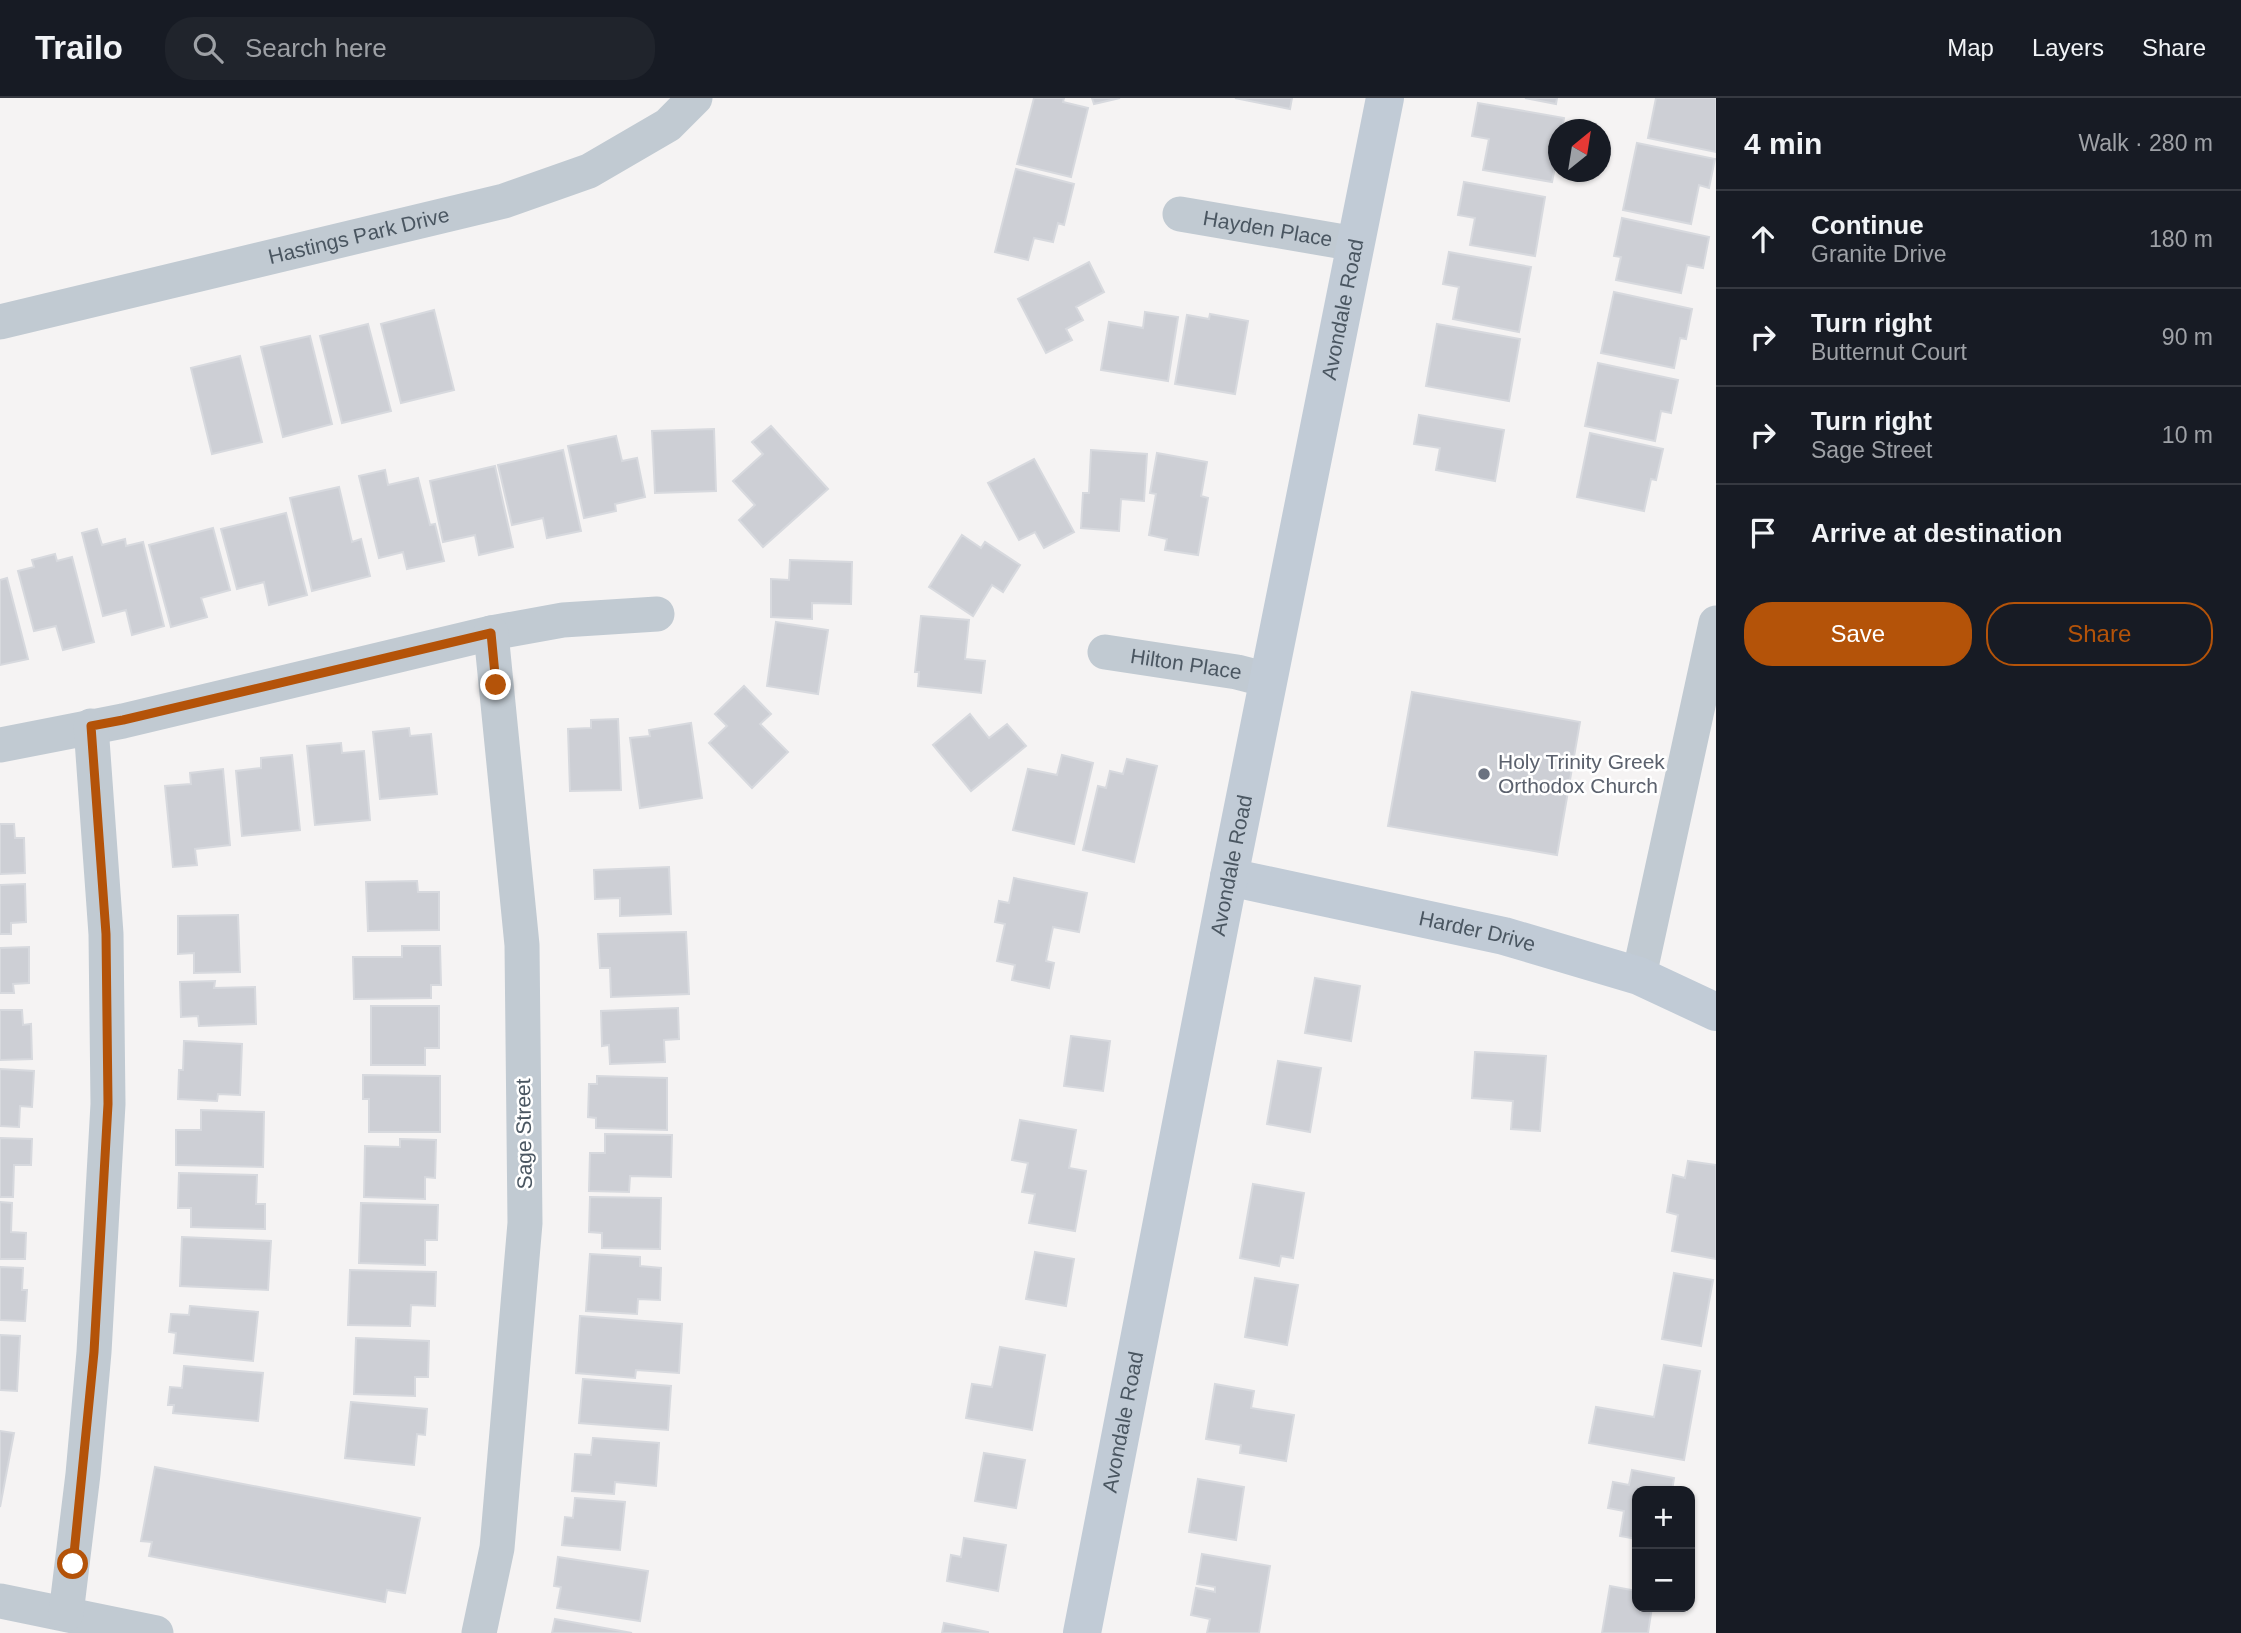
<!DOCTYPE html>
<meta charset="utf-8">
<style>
:root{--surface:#171b24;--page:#20242c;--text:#f1f3f6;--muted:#9ea1a6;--line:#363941;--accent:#b45309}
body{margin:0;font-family:Helvetica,sans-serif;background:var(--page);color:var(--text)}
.controls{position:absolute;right:21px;bottom:21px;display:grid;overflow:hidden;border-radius:14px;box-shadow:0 2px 5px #0004}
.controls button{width:63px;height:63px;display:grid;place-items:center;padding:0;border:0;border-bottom:2px solid var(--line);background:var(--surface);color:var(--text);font:35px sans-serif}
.compass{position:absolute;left:1548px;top:21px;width:63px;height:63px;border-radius:50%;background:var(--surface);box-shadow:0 2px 5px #0004;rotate:30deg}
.stop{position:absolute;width:21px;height:21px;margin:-16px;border:5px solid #b45309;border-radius:50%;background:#fff}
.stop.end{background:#b45309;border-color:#fff;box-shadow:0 2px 7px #0008}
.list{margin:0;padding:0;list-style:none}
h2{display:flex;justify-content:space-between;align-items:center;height:91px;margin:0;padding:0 28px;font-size:30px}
h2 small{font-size:23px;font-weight:400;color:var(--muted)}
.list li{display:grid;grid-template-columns:46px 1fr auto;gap:21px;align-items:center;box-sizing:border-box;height:98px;padding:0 28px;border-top:2px solid var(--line)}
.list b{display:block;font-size:26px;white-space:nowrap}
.list p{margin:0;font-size:23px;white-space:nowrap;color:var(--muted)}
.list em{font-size:23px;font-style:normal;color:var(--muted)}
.actions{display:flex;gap:14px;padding:21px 28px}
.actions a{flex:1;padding:16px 0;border:2px solid var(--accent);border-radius:28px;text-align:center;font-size:24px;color:var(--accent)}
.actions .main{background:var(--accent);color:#fff}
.icon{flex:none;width:38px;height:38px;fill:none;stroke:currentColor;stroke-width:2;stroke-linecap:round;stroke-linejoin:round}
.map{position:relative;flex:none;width:1716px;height:1535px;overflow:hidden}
header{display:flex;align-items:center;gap:42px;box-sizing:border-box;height:98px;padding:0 35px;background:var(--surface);border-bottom:2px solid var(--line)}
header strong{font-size:33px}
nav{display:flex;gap:38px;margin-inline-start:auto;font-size:24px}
.search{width:490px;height:63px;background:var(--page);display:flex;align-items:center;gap:18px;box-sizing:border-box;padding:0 24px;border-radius:28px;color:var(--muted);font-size:26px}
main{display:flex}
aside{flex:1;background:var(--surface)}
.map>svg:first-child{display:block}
.building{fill:#cdcfd5;stroke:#d7d9de;stroke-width:2}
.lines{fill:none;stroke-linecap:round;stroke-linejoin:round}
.street{stroke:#c1cad2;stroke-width:35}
.secondary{stroke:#c1cbd6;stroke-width:38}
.route{stroke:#b45309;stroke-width:9}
.worship-dot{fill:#6b7280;stroke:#fff;stroke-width:2.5}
.labels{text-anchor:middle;stroke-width:5;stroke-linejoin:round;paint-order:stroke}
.street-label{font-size:21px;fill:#4a5661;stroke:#fff}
.worship-label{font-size:21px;fill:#5b616d;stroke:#fff;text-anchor:start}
</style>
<header>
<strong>Trailo</strong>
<div class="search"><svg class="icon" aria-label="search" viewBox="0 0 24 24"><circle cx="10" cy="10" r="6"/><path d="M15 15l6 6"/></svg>Search here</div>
<nav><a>Map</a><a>Layers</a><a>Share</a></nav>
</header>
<main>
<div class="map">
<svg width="1716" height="1535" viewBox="0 0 1716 1535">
<rect width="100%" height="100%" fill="#f5f3f3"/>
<path class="building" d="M1034,0H1064L1063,4L1088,10L1071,79L1017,66Z
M1092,0H1120L1094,6Z
M1235,0H1292L1290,11Z
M1525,0H1557L1556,6Z
M1656,0H1716V54L1648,40Z
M1478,5L1564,20L1562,32H1559V49L1552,84L1483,72L1489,41L1472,38Z
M1637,45L1715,61L1709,90L1699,87L1691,126L1623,112Z
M1016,71L1074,86L1064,127L1058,125L1053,144L1034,140L1028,162L995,154Z
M1464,84L1545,99L1535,158L1470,147L1475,120L1458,117Z
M1622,120L1709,139L1703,170L1687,167L1681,195L1616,182L1621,159L1614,158Z
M1449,154L1531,169L1519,234L1453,221L1459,189L1443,186Z
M1089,164L1104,194L1076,209L1083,222L1066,231L1072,242L1046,255L1018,201Z
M1614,194L1692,211L1686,241L1680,240L1674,270L1601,255Z
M434,212L454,292L401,305L381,226Z
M1145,214L1178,219L1168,283L1101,272L1109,224L1143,230Z
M1210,216L1248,223L1235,296L1175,286L1187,217L1209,221Z
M368,226L391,313L342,325L320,238Z
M1437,226L1520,241L1509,303L1426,288Z
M310,238L332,326L283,339L261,249Z
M240,258L262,344L212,356L191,270Z
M1598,265L1678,282L1671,315L1661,313L1655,343L1585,328Z
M1419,317L1504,332L1495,383L1436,372L1440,350L1414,346Z
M771,328L828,391L763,449L739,422L755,407L733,383L763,356L752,344Z
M714,331L716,393L655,395L652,333Z
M1590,335L1663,351L1656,382L1651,381L1644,413L1577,399Z
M616,338L622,363L637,360L645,399L615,406L616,413L584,420L568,348Z
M563,352L581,433L547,440L543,420L512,427L498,367Z
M1091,352L1147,356L1144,403L1121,401L1119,433L1081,430L1083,395H1089Z
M1157,355L1207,364L1201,398L1208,400L1198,457L1165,452L1167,441L1149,437L1156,396L1150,395Z
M1034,361L1074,434L1044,450L1035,434L1019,442L988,385Z
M495,368L513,449L479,457L475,437L443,444L430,383Z
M385,372L388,387L418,380L430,427L435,426L444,463L407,471L403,454L379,460L359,378Z
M339,389L352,444L361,441L370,478L312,493L290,400Z
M286,415L307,497L269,507L264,484L237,491L221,431Z
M213,430L230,492L201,500L207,519L171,529L149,447Z
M97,431L102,447L125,441L126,448L143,444L164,528L132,537L126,512L103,518L82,435Z
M962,437L981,450L985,444L1020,467L1003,494L992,487L973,518L929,489Z
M55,456L57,463L72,459L94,544L63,552L56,528L34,533L18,473L34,469L32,462Z
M790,462L852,464L851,506L812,505V521L771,519V481L789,482Z
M7,480L28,561L0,567V482Z
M921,518L969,522L965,561L985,563L981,595L918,588L919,574H915Z
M776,524L828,532L818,596L767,588Z
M744,588L771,616L760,626L788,654L752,690L709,645L727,628L715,616Z
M1412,594L1580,624L1557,757L1388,728Z
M970,616L989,640L1007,626L1026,648L971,693L933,647Z
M618,621L621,692L570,693L568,631L591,630V622Z
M691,625L702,700L640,710L630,640L650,638L649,632Z
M409,630L410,638L431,636L437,696L380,701L373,634Z
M341,645L342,655L364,653L370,722L315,727L307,648Z
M292,657L300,732L242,738L236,673L261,670V660Z
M1062,657L1093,665L1074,746L1013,732L1028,671L1057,677Z
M1127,661L1157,668L1134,764L1083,752L1098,688L1106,690L1110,673L1123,676Z
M223,671L230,747L195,751L197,767L173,769L165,688L191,686L190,675Z
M0,726H14L15,740H24L25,775L0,776Z
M669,769L671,816L620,818V800L595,801L594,772Z
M1014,780L1087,795L1079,834L1053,829L1046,863L1054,865L1049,890L1012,882L1015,867L997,863L1005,826L995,824L999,803L1009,805Z
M417,783L418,794H439V832L368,833L366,784Z
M25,786L26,824L11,825V836H0V787Z
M238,817L240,874L194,875V855L178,856V818Z
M686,834L689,896L611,899L610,870H600L598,836Z
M402,848H440L441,887H431V900L354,901L353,859H402Z
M29,849V885L13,886L14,895H0V850Z
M1315,880L1360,888L1351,943L1305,935Z
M215,883L214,890L255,889L256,926L199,928L198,918L181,919L180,884Z
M371,908H439V950H425V967H371Z
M678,910L679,941L664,942L665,964L610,966L609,947L602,948L601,913Z
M0,912H22L23,927L31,926L32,961L0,962Z
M1071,938L1110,943L1103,993L1064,988Z
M184,943L242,946L240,997L218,996L217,1003L178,1001L179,972H183Z
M1475,954L1546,958L1540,1033L1511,1031L1513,1003L1472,1000Z
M1278,963L1321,970L1310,1034L1267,1026Z
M0,971L34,973L32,1009L20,1008L19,1029L0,1028Z
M363,977L440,978V1034H369V1001H363Z
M597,978L667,980V1032L596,1030V1020L588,1019L589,986H597Z
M201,1012L264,1014L263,1069L176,1067V1032H201Z
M1020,1022L1076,1032L1069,1070L1086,1073L1075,1133L1029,1125L1035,1096L1022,1094L1028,1065L1012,1062Z
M605,1036L672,1037L671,1079L630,1078L629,1094L589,1093L590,1055H605Z
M0,1040L32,1041L31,1067H14L13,1099H0Z
M400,1041L436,1042L435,1080L425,1079V1101L364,1099L365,1048L400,1049Z
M1688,1063L1716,1067V1161L1672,1153L1678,1117L1667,1114L1673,1077L1685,1080Z
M179,1075L257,1077L256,1106H265V1131L191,1129V1110H178Z
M1253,1086L1304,1095L1293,1160L1281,1158L1279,1168L1240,1160Z
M590,1099L661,1100L660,1151L602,1150V1135L589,1134Z
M0,1104L12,1105L11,1134L26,1135L25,1161H0Z
M361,1105L438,1107L437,1142H425V1167L359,1165Z
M182,1139L271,1143L268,1192L180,1188Z
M1035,1154L1074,1161L1066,1208L1026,1201Z
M590,1156L640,1159V1168L661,1170L660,1202L638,1201L637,1216L586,1213Z
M0,1169L23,1170L22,1192H27L25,1223L0,1222Z
M350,1172L436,1174L435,1208L411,1207L410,1228L348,1227Z
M1674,1175L1713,1182L1701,1248L1662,1241Z
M1255,1180L1298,1187L1287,1247L1245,1239Z
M190,1208L258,1214L253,1263L174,1255L176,1235L169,1234L171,1216L189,1217Z
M580,1218L682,1226L679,1275L636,1272L635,1280L576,1275Z
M0,1237L20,1238L17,1293L0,1292Z
M356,1240L429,1243L428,1279H415V1298L354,1296Z
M1000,1249L1045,1257L1032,1332L966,1320L972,1286L992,1289Z
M1664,1267L1700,1273L1684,1362L1589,1345L1596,1309L1654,1319Z
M184,1268L263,1275L258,1323L173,1315L174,1307H168L170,1289L182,1290Z
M583,1281L671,1288L668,1332L579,1325Z
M1215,1286L1254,1293L1251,1310L1294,1317L1286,1363L1240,1355L1241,1347L1206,1341Z
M351,1304L427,1311L425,1337L417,1336L414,1367L345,1360Z
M0,1333L14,1335L0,1409Z
M593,1340L659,1345L656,1388L615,1384L614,1396L572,1393L575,1356L591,1357Z
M984,1355L1025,1362L1016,1410L975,1403Z
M155,1369L420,1420L405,1495L387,1492L385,1504L149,1458L152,1444L141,1443Z
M1632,1372L1674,1380L1672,1393H1637V1441L1620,1438L1624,1413L1608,1410L1613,1384L1629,1387Z
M1198,1381L1244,1389L1236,1442L1189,1434Z
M575,1400L625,1404L620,1452L562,1447L565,1419L573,1420Z
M964,1440L1006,1447L998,1493L947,1483L951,1457L961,1459Z
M1202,1456L1270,1468L1259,1535H1207L1210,1521L1191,1517L1196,1490L1215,1494V1489L1197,1486Z
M558,1459L648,1473L640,1523L557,1510L561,1489L554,1488Z
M1610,1488L1637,1493V1509H1652L1648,1535H1602Z
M555,1521L632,1535H552Z
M944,1525L988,1534V1535H942Z"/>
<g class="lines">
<g class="street">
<path id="s1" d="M1180,116L1356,146"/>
<path id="s2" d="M0,224L504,103L589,73L668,27L695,0"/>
<path id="s3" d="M1105,554L1237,574L1268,582"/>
<path d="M0,647L123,623L491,535L563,522L657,516"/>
<path d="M1639,878L1716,525"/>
<path d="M0,1503L156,1535"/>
<path d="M66,1516L83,1376L94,1254L108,1006L106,836L91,628"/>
<path d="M479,1535L497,1450L525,1125L522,847L491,535"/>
</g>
<g class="secondary">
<path id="s4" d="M1229,779L1504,838L1639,878L1716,914"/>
<path id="s5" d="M1082,1535L1229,779L1385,0"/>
</g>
</g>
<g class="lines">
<path class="route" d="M73,1466L94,1254L108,1006L106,836L91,628L123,622L491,535L496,587"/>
</g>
<circle class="worship-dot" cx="1484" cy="676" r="7"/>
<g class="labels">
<g class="street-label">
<text dy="7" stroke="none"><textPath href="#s1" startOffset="89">Hayden Place</textPath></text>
<text dy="7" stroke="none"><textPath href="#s2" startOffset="369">Hastings Park Drive</textPath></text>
<text dy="7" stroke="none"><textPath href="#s5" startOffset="1349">Avondale Road</textPath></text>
<text dy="7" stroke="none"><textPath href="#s3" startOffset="82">Hilton Place</textPath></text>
<text dy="7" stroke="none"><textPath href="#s5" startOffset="782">Avondale Road</textPath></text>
<text dy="7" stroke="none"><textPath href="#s4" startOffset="254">Harder Drive</textPath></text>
<text transform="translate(524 1036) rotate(-91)" y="7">Sage Street</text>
<text dy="7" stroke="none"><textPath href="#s5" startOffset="215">Avondale Road</textPath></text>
</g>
<g class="worship-label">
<text x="1498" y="671">Holy Trinity Greek<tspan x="1498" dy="24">Orthodox Church</tspan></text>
</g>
</g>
</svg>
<div class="controls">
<button>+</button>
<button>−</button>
</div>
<svg class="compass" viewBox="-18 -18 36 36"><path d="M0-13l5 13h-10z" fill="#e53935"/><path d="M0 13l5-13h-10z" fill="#9ea1a6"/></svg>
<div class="stop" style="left:73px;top:1466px"></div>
<div class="stop end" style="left:496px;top:587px"></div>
</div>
<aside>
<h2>4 min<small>Walk · 280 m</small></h2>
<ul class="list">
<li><svg class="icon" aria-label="ahead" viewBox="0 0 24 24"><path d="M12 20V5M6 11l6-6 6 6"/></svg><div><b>Continue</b><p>Granite Drive</p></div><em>180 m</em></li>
<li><svg class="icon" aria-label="right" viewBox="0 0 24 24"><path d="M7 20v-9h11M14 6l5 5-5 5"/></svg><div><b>Turn right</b><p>Butternut Court</p></div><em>90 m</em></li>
<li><svg class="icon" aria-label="right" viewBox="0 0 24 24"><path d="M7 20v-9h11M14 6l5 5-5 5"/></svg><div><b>Turn right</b><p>Sage Street</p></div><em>10 m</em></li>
<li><svg class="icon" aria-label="arrive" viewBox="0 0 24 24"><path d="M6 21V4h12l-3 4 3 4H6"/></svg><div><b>Arrive at destination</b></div></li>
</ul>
<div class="actions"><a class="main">Save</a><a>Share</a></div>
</aside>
</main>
